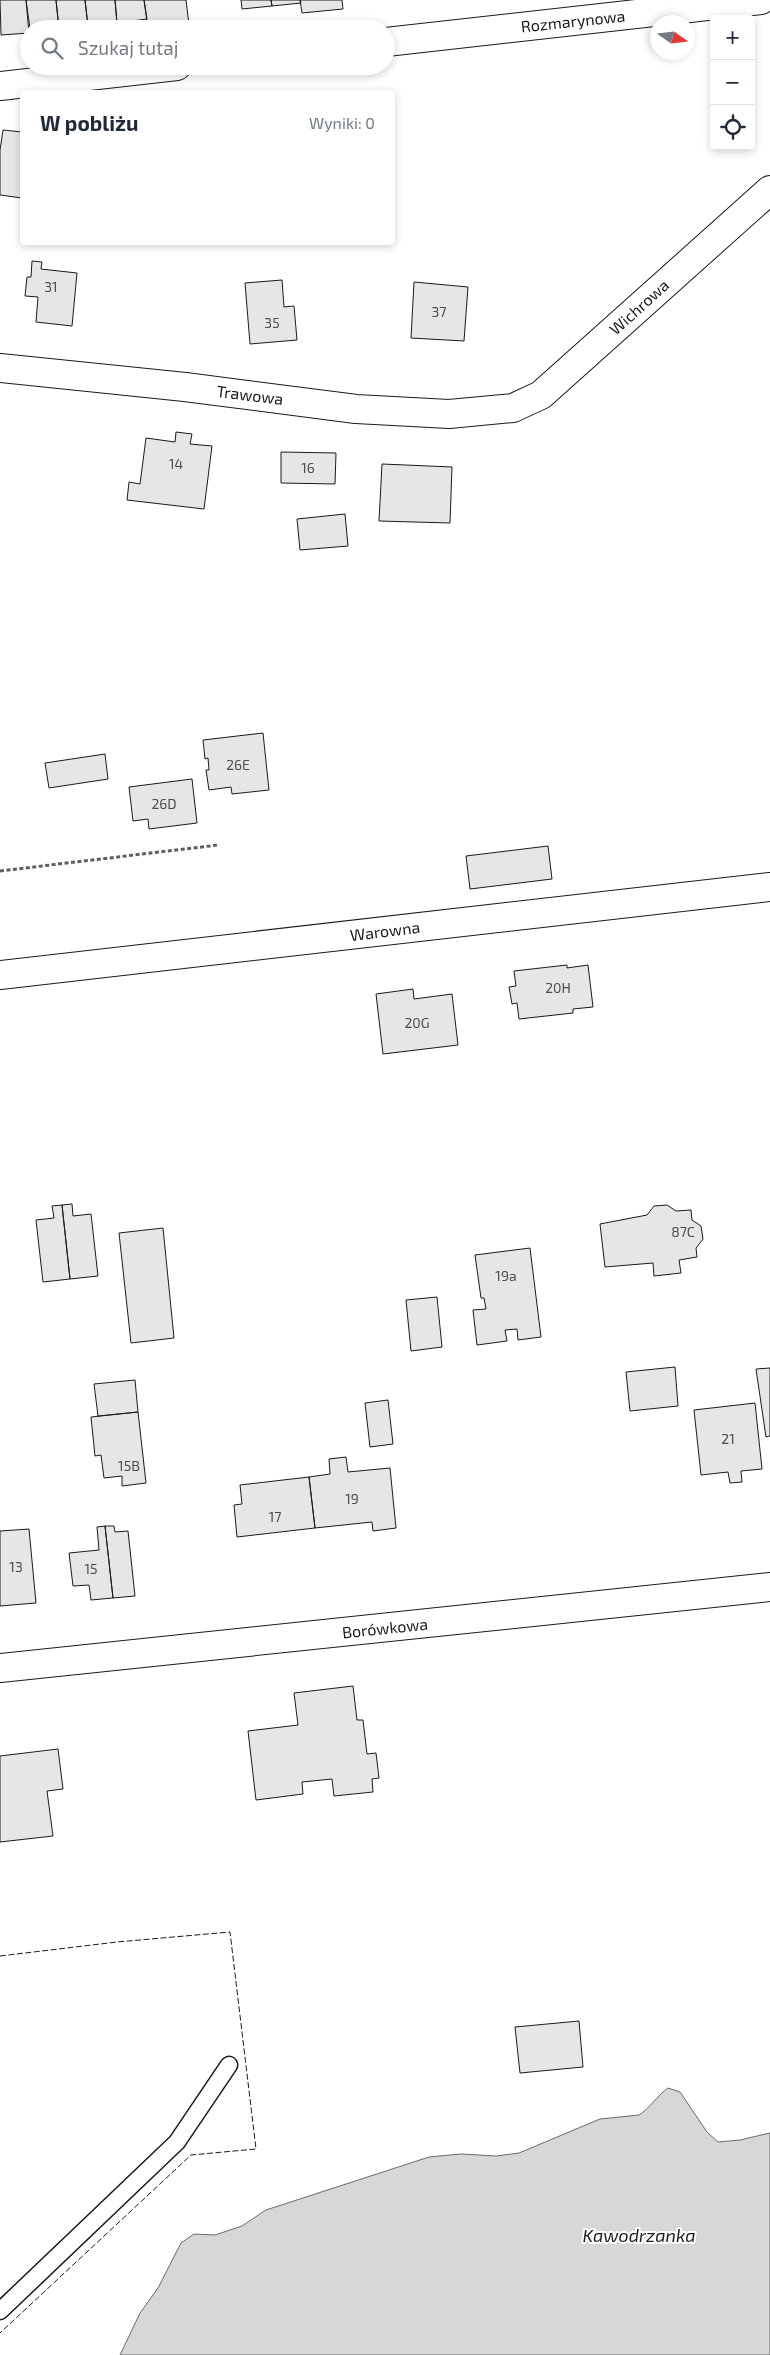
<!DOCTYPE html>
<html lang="pl">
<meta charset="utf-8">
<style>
:root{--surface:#fff;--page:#f6f6f7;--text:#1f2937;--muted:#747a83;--line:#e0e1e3}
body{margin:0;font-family:"Exo 2",sans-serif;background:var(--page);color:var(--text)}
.controls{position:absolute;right:15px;top:15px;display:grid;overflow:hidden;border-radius:5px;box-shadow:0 2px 8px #0003}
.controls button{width:45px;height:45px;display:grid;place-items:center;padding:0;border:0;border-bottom:1px solid var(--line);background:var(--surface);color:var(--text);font:25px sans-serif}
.compass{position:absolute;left:650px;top:15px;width:45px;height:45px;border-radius:50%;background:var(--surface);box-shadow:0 2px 8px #0003;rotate:104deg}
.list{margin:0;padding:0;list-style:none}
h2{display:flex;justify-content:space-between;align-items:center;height:65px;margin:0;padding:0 20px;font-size:21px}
h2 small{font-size:16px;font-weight:400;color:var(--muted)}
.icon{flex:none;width:28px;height:28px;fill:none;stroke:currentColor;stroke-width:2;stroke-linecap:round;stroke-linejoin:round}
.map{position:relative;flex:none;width:770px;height:2355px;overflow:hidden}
.search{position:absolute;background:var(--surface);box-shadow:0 2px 8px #0003;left:20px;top:20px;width:375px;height:55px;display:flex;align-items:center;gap:12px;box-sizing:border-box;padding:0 18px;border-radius:28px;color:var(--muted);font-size:19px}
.panel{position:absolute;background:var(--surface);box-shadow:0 2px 8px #0003;left:20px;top:90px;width:375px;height:155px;border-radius:5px}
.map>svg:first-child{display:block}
.water{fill:#d7d7d7;stroke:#6a6a6a}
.building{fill:#e6e6e6;stroke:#1a1a1a}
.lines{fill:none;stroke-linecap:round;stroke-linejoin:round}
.lane-casing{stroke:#1a1a1a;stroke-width:19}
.street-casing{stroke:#1a1a1a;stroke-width:30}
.path{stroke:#5f5f5f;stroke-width:3;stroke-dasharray:4 2.5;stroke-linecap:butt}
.lane{stroke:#fff;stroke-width:16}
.street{stroke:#fff;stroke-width:28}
.fence{stroke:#1a1a1a;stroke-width:1;stroke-dasharray:6 2.5;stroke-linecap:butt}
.labels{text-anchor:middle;stroke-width:4;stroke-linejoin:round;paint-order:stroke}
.number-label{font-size:14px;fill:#4d4d4d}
.street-label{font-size:16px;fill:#1a1a1a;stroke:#fff}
.water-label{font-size:18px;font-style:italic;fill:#1a1a1a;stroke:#fff}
</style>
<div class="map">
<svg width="770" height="2355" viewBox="0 0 770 2355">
<rect width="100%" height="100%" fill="#fff"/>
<path class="water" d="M668,2088L680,2092L707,2132L718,2142L740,2140L770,2133V2355H120L140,2313L158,2288L181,2243L194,2234L215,2235L242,2226L266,2210L429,2157L461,2154L496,2156L519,2153L600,2119L639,2115C649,2109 657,2096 668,2088Z"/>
<path class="building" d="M0,0H26L29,33L1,35Z
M26,0H56L59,29H30Z
M56,0H85L88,26L59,29Z
M85,0H115L117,23L88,26Z
M115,0H144L147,19L117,23Z
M144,0H186L189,25L148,29Z
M241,0H271L272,6L242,9Z
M271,0H300L301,3L272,6Z
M300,0H342L343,9L302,13Z
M3,130L22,132V198L0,195V150Z
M32,261L42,262L41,269L77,273L72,326L36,322L38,297L25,296L27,277H31Z
M282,280L284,307L294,306L297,340L250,344L245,283Z
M414,282L468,287L464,341L411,338Z
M176,432L192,434L190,444L212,446L204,509L127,500L129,482L140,484L146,438L175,442Z
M281,452L336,453L335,484L281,483Z
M382,464L452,467L450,523L379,521Z
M345,514L348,546L300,550L297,519Z
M263,733L269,790L232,794L231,787L209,790L206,770H209L208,758L205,759L203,740Z
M105,754L108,779L49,788L45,763Z
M192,779L197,823L149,829L148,819L133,821L129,787Z
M548,846L552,879L470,889L466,856Z
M567,965V968L588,965L593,1007L573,1009V1013L519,1019L517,1003L512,1004L509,987L516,986L514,971Z
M413,989L414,999L452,994L458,1045L383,1054L376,994Z
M72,1204L73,1216L91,1214L98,1276L70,1279L62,1205Z
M62,1205L70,1279L43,1282L36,1220L54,1218L52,1206Z
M667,1205L676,1211L691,1210L692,1220L701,1226L703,1239L696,1248L697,1257L679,1260L681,1273L654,1276L653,1263L605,1267L600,1224L647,1215L654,1206Z
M163,1228L174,1338L131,1343L119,1233Z
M530,1248L541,1337L518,1340L517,1329L505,1330L507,1341L477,1345L473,1310L486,1309L484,1298H481L475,1255Z
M437,1297L442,1347L411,1351L406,1300Z
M675,1367L678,1406L630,1411L626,1372Z
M770,1368V1436L766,1437L756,1369Z
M135,1380L138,1412L98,1416L94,1384Z
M388,1400L393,1444L370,1447L365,1403Z
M755,1403L762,1469L741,1471L742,1482L730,1483L728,1472L701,1475L694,1410Z
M138,1412L146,1483L122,1486V1476L104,1478L101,1455L95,1456L91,1417Z
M346,1457L348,1472L390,1468L396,1528L373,1531L372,1522L315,1528L309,1477L330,1474L329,1459Z
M309,1477L315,1528L237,1537L234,1505L242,1504L240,1485Z
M105,1526L113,1598L91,1600L89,1585L73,1586L69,1553L99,1550L97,1527Z
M105,1526H114L115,1532L128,1531L135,1596L113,1598Z
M29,1529L36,1603L0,1606V1531Z
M353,1686L357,1720H363L367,1754L376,1753L379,1778L372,1779L373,1792L334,1796L332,1779L302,1782L303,1794L256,1800L248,1731L298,1725L294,1693Z
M58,1749L63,1789L47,1791L53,1836L0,1842V1756Z
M579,2021L583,2067L520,2073L515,2027Z"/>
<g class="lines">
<g class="lane-casing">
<path id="lane" d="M0,2311L177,2142L229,2065"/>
</g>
<g class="street-casing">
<path id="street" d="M386,42L761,0
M0,86L177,66
M0,368L185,387L356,409L449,414L513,408L541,395L560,378L770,190
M0,975L770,887
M0,1668L770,1587"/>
</g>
<path class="path" d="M0,871L218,845"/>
<use href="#lane" class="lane"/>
<use href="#street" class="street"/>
<path class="fence" d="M0,1956L117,1942L230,1932L256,2149L191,2155L0,2333"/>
</g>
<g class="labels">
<g class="number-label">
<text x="51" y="292">31</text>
<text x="439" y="317">37</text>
<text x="272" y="328">35</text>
<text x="176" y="469">14</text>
<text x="308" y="473">16</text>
<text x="238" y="770">26E</text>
<text x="164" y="809">26D</text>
<text x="558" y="993">20H</text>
<text x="417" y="1028">20G</text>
<text x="683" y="1237">87C</text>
<text x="506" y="1281">19a</text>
<text x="728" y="1444">21</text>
<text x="129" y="1471">15B</text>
<text x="352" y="1504">19</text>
<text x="275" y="1522">17</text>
<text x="16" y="1572">13</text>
<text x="91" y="1574">15</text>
</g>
<g class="street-label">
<text transform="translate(573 21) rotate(-6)" y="6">Rozmarynowa</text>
<text transform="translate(639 307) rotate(-42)" y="6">Wichrowa</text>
<text transform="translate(250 395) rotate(7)" y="6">Trawowa</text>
<text transform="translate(385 931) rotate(-7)" y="6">Warowna</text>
<text transform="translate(385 1628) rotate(-6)" y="6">Borówkowa</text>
</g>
<g class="water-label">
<text x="639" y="2242">Kawodrzanka</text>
</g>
</g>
</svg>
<div class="controls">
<button>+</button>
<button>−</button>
<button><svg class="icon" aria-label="locate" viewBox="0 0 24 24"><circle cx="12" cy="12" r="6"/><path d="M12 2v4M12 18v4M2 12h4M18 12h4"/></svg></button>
</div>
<svg class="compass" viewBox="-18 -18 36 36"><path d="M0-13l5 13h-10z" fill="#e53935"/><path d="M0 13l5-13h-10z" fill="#747a83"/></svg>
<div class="search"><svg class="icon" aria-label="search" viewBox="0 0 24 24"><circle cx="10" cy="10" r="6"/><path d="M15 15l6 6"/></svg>Szukaj tutaj</div>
<section class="panel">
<h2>W pobliżu<small>Wyniki: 0</small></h2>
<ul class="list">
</ul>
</section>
</div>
